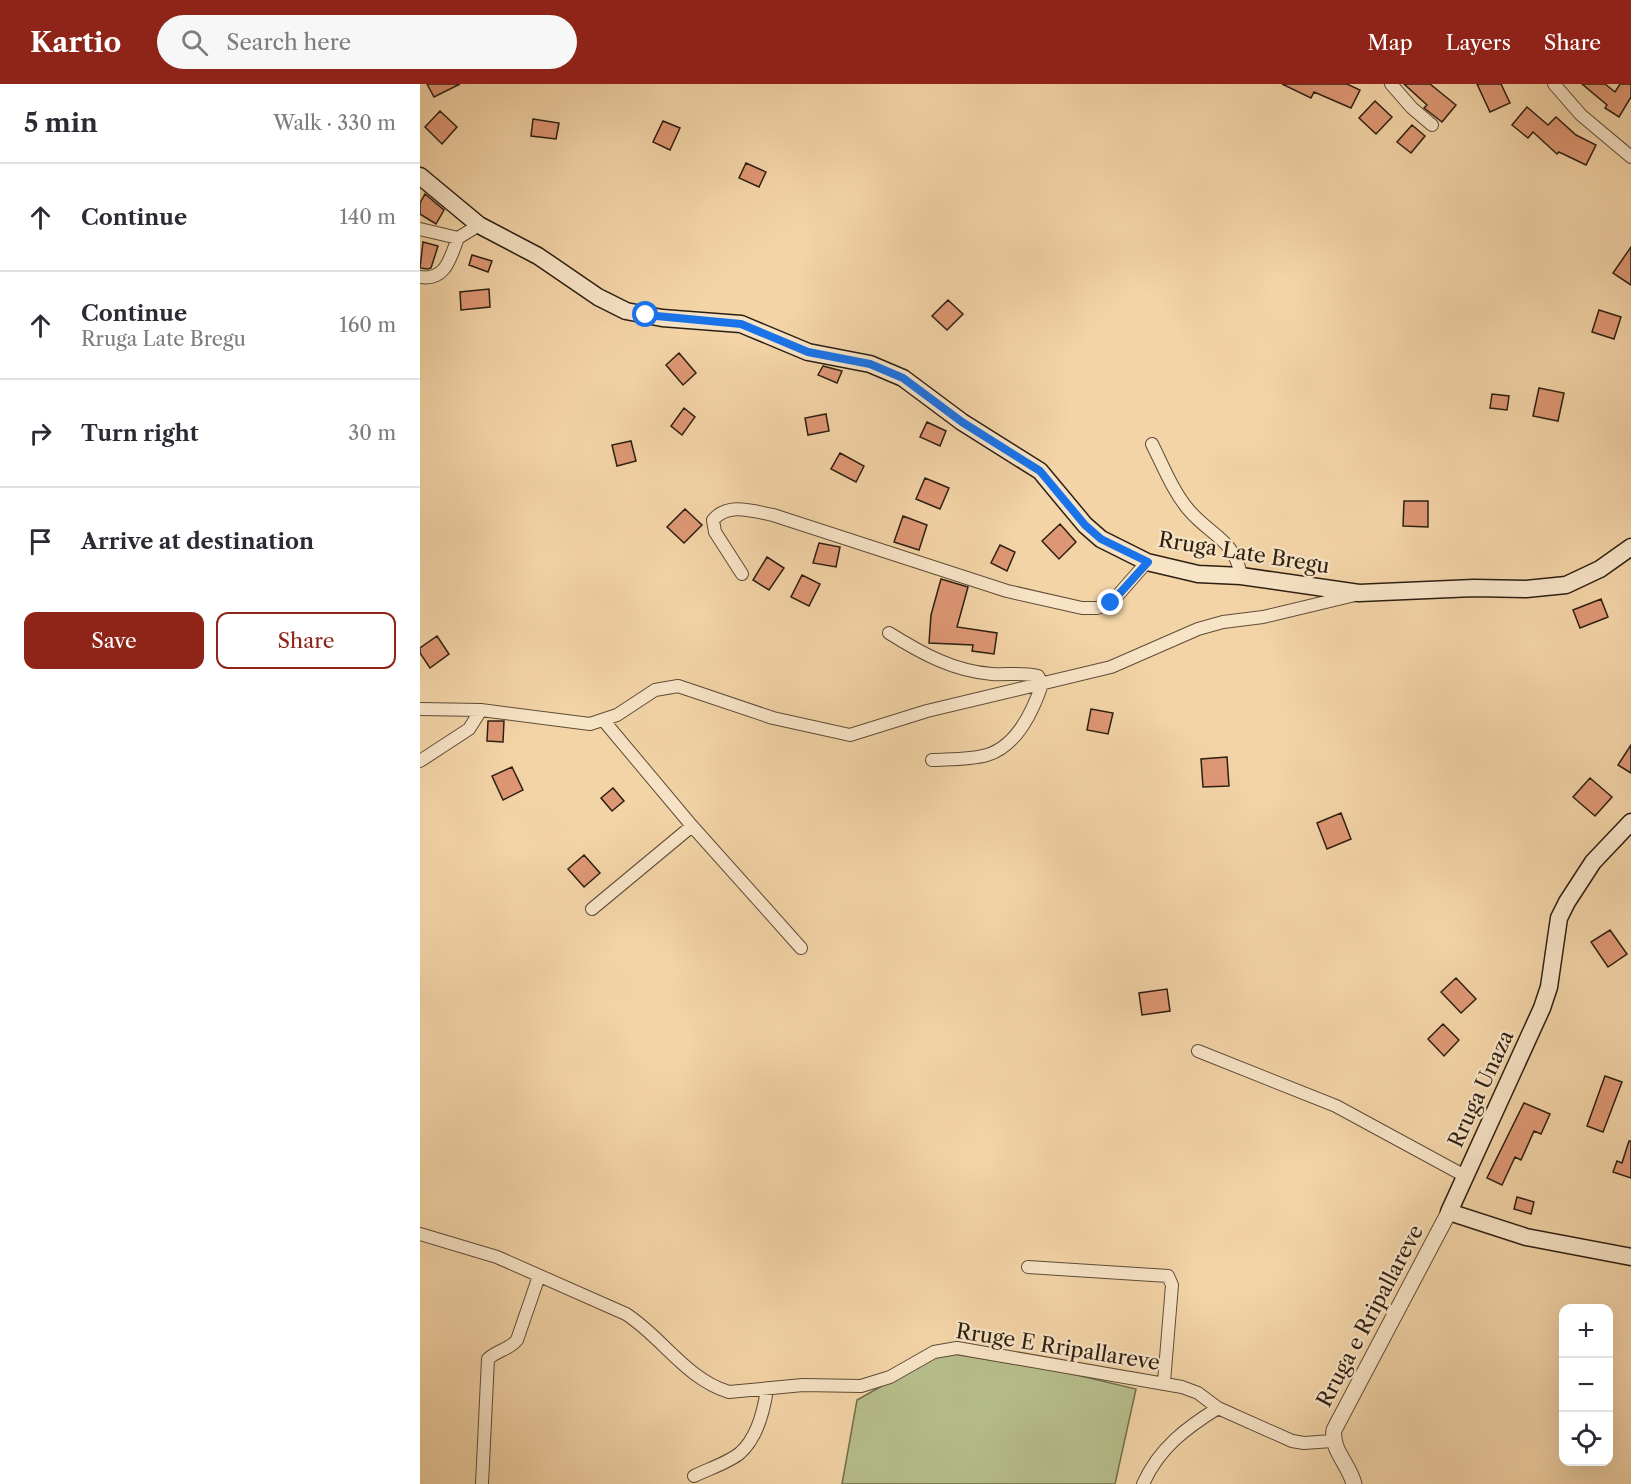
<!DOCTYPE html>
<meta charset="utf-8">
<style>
:root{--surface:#fff;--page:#f7f7f7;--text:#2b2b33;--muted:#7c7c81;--line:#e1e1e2;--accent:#8f2418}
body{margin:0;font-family:"Libre Caslon Text",serif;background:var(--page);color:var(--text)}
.controls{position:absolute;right:18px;bottom:18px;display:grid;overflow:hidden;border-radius:12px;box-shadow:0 6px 24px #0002}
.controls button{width:54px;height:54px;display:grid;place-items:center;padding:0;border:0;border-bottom:2px solid var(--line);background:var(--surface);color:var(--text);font:30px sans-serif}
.stop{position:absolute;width:18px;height:18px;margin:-14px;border:4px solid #1a73e8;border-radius:50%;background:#fff}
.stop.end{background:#1a73e8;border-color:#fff;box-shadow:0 2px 6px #0008}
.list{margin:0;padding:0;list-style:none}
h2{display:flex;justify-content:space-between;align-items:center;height:78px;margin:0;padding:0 24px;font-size:26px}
h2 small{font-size:20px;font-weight:400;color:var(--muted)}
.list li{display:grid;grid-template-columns:39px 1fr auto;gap:18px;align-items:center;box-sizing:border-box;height:108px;padding:0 24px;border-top:2px solid var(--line)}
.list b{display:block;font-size:22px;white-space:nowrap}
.list p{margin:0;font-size:20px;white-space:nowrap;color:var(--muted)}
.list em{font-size:20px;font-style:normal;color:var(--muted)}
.actions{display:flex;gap:12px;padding:18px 24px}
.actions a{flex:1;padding:14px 0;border:2px solid var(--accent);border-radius:12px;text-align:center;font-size:21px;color:var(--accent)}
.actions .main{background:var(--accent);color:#fff}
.icon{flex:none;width:33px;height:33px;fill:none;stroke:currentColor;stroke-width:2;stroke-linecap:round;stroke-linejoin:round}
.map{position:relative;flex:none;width:1211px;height:1400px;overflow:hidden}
header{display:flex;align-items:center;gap:36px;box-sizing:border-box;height:84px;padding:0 30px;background:var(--accent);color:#fff}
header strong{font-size:28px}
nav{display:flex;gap:33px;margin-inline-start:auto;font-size:21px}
.search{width:420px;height:54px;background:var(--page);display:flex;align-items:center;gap:15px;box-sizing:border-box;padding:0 21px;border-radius:33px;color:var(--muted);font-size:22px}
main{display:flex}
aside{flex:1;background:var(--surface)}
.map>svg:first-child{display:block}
.green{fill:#b6be8b;stroke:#726e4e;stroke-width:1.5}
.building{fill:#de9774;stroke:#2d1f11;stroke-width:1.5}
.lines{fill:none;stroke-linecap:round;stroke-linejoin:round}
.minor-casing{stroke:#5e4c36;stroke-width:14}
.tertiary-casing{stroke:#5e4c36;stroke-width:17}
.secondary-casing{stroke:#2d1f11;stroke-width:19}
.minor{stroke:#f7e3c6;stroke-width:12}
.tertiary{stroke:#f7e3c6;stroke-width:15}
.secondary{stroke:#f7e3c6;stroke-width:16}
.route{stroke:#1a73e8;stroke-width:8}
.labels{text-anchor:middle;stroke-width:4.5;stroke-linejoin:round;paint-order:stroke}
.street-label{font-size:21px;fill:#2d1f11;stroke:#f7e3c6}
</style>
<header>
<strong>Kartio</strong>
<div class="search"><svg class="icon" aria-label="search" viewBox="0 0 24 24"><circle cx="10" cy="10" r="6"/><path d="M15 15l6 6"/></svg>Search here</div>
<nav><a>Map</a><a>Layers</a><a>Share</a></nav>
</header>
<main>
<aside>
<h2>5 min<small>Walk · 330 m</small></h2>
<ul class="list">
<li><svg class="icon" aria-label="ahead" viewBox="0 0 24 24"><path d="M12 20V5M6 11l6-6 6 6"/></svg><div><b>Continue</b></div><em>140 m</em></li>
<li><svg class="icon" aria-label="ahead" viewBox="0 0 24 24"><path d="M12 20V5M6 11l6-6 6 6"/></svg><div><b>Continue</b><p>Rruga Late Bregu</p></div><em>160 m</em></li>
<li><svg class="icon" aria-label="right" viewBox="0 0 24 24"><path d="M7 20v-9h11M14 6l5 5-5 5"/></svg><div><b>Turn right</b></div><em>30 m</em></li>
<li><svg class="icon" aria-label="arrive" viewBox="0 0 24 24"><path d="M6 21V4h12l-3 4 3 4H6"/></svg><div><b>Arrive at destination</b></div></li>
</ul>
<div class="actions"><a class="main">Save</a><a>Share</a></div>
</aside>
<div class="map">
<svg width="1211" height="1400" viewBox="0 0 1211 1400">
<rect width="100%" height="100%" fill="#f3d4a7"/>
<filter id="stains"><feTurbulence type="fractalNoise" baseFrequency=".00333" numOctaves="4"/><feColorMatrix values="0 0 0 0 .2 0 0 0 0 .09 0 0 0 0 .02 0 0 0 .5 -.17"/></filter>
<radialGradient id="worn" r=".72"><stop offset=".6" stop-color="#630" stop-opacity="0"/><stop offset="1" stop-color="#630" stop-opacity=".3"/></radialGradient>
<path class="green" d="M522,1268L644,1288L716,1305L695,1400H422L437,1316Z"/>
<path class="building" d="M7,0H40L14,13Z
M862,0H927L940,6L931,24L894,8L891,14Z
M984,0H1010L1036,21L1022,38L1004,24L1007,21Z
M1057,0H1081L1090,19L1070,28Z
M1162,0H1185L1195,8L1200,0H1211V13L1199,33L1185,24L1187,21Z
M955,17L972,33L956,50L939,34Z
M1107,23L1128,41L1136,33L1156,51L1176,61L1166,81L1139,68L1137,70L1113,48L1108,54L1092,41Z
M20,27L37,43L22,60L5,43Z
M113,35L139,39L136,55L111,52Z
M243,37L260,44L250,66L233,58Z
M992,41L1005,52L991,69L977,58Z
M326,79L346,88L339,103L319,94Z
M5,110L24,126L16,140L0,130V119Z
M3,158L18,162L11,184L8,185L0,184Z
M1211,163V201L1193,189Z
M52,171L72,177L68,188L49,181Z
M69,205L70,223L41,226L40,208Z
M528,216L543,230L527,246L512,232Z
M1179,226L1201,233L1194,255L1172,248Z
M259,269L276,289L263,301L246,281Z
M403,282L422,287L417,299L398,291Z
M1119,304L1144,309L1138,337L1113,332Z
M1072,310L1089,312L1087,326L1070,324Z
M264,324L275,333L262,351L251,342Z
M406,330L409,347L388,351L385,334Z
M507,338L526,347L520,362L500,353Z
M211,357L216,377L197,382L192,361Z
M420,369L444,382L436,398L411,385Z
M505,394L529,404L520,425L496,415Z
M984,417H1008V443L983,442Z
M265,425L282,441L264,459L247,443Z
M483,432L507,441L499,466L474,458Z
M640,440L656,458L639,475L622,457Z
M399,459L420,463L416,483L393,479Z
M580,461L595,468L587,487L571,479Z
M347,473L364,484L349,506L333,496Z
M382,491L400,500L389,522L371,513Z
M521,495L548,503L537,543L577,549L574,570L552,567L553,561L509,559L511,531Z
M1181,515L1188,533L1160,544L1153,526Z
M17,552L29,570L10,584L0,569V564Z
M671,625L693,629L688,650L667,646Z
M68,637H84L83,658L67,657Z
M1211,661V689L1198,681Z
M807,673L809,702L783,703L781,675Z
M92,683L103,706L83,716L72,692Z
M1170,694L1192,713L1175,732L1153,713Z
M193,704L204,717L192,727L181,714Z
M921,729L931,755L907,765L897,739Z
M164,771L180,789L164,803L148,785Z
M1190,846L1207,870L1188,883L1171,858Z
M1036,894L1056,915L1041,929L1021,908Z
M747,905L750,927L722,931L719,909Z
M1023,940L1039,956L1024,972L1008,955Z
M1185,992L1202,998L1183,1048L1167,1042Z
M1104,1019L1130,1030L1121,1050L1114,1047L1101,1076L1095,1073L1082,1101L1067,1094Z
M1209,1057H1211V1094L1193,1088L1197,1077L1202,1079Z
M1097,1113L1114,1118L1111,1130L1094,1125Z"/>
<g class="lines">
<g class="minor-casing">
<path id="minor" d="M971,0L992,24L1012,41
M1134,0L1161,31L1211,73
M0,145L38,154L59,141
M0,193C26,197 30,174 38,154
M732,360C743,382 753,407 768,425C789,451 815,455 821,492
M322,490L295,448L293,436C308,418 332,427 353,431L587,507L662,524H677L691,519L727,478
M469,549C501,569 533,587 572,590C587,591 602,588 618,592L622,600C613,627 597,662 567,671C550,676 529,675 512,676
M0,625L61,626L170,640L197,631L235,606L258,602L353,634L430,651L507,627L691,583L778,545L803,538L843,533L935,511
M184,637L272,742L381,864
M0,677L49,645L61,626
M172,825L272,742
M778,967L916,1022L1045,1092
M0,1150L77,1173L206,1230C242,1253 266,1295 309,1308L383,1301L441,1302L470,1293L514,1268L537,1264L762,1303L778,1309L798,1324L872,1357L884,1359L912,1357
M608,1183L748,1192L752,1201L744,1298
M274,1392C288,1385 308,1379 320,1369C337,1354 344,1326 347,1305
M62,1400L68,1275C77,1266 89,1266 97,1256L119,1192
M723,1400C739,1364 766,1344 798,1324"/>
</g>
<g class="tertiary-casing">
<path id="tertiary" d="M934,1400C929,1380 911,1366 914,1346L1029,1128"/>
</g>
<g class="secondary-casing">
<path id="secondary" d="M0,92L59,141L118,172L178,213L206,227L242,234L321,240L388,268L450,280L483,294L542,338L620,387L665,441L681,455L727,478L778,490L821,492L939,509L1054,504L1106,505L1146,501L1180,485L1211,463
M1211,738L1173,778L1147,818L1139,834L1129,903L1122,924L1029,1128L1106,1153L1211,1173"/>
</g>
<use href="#minor" class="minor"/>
<use href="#tertiary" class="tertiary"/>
<use href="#secondary" class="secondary"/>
</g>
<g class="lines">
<path class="route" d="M226,231L321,240L388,268L450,280L483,294L542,338L620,387L665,441L681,455L728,478L691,519"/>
</g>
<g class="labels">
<g class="street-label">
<text transform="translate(824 469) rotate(9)" y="7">Rruga Late Bregu</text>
<text transform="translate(1061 1005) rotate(-65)" y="7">Rruga Unaza</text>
<text transform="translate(950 1232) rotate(-62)" y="7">Rruga e Rripallareve</text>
<text transform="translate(638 1263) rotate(9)" y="7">Rruge E Rripallareve</text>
</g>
</g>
<rect width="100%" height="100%" filter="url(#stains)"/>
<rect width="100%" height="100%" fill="url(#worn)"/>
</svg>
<div class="controls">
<button>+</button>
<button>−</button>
<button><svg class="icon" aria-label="locate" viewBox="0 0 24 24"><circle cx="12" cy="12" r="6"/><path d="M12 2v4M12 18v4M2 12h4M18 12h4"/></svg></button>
</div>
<div class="stop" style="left:226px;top:231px"></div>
<div class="stop end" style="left:691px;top:519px"></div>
</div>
</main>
